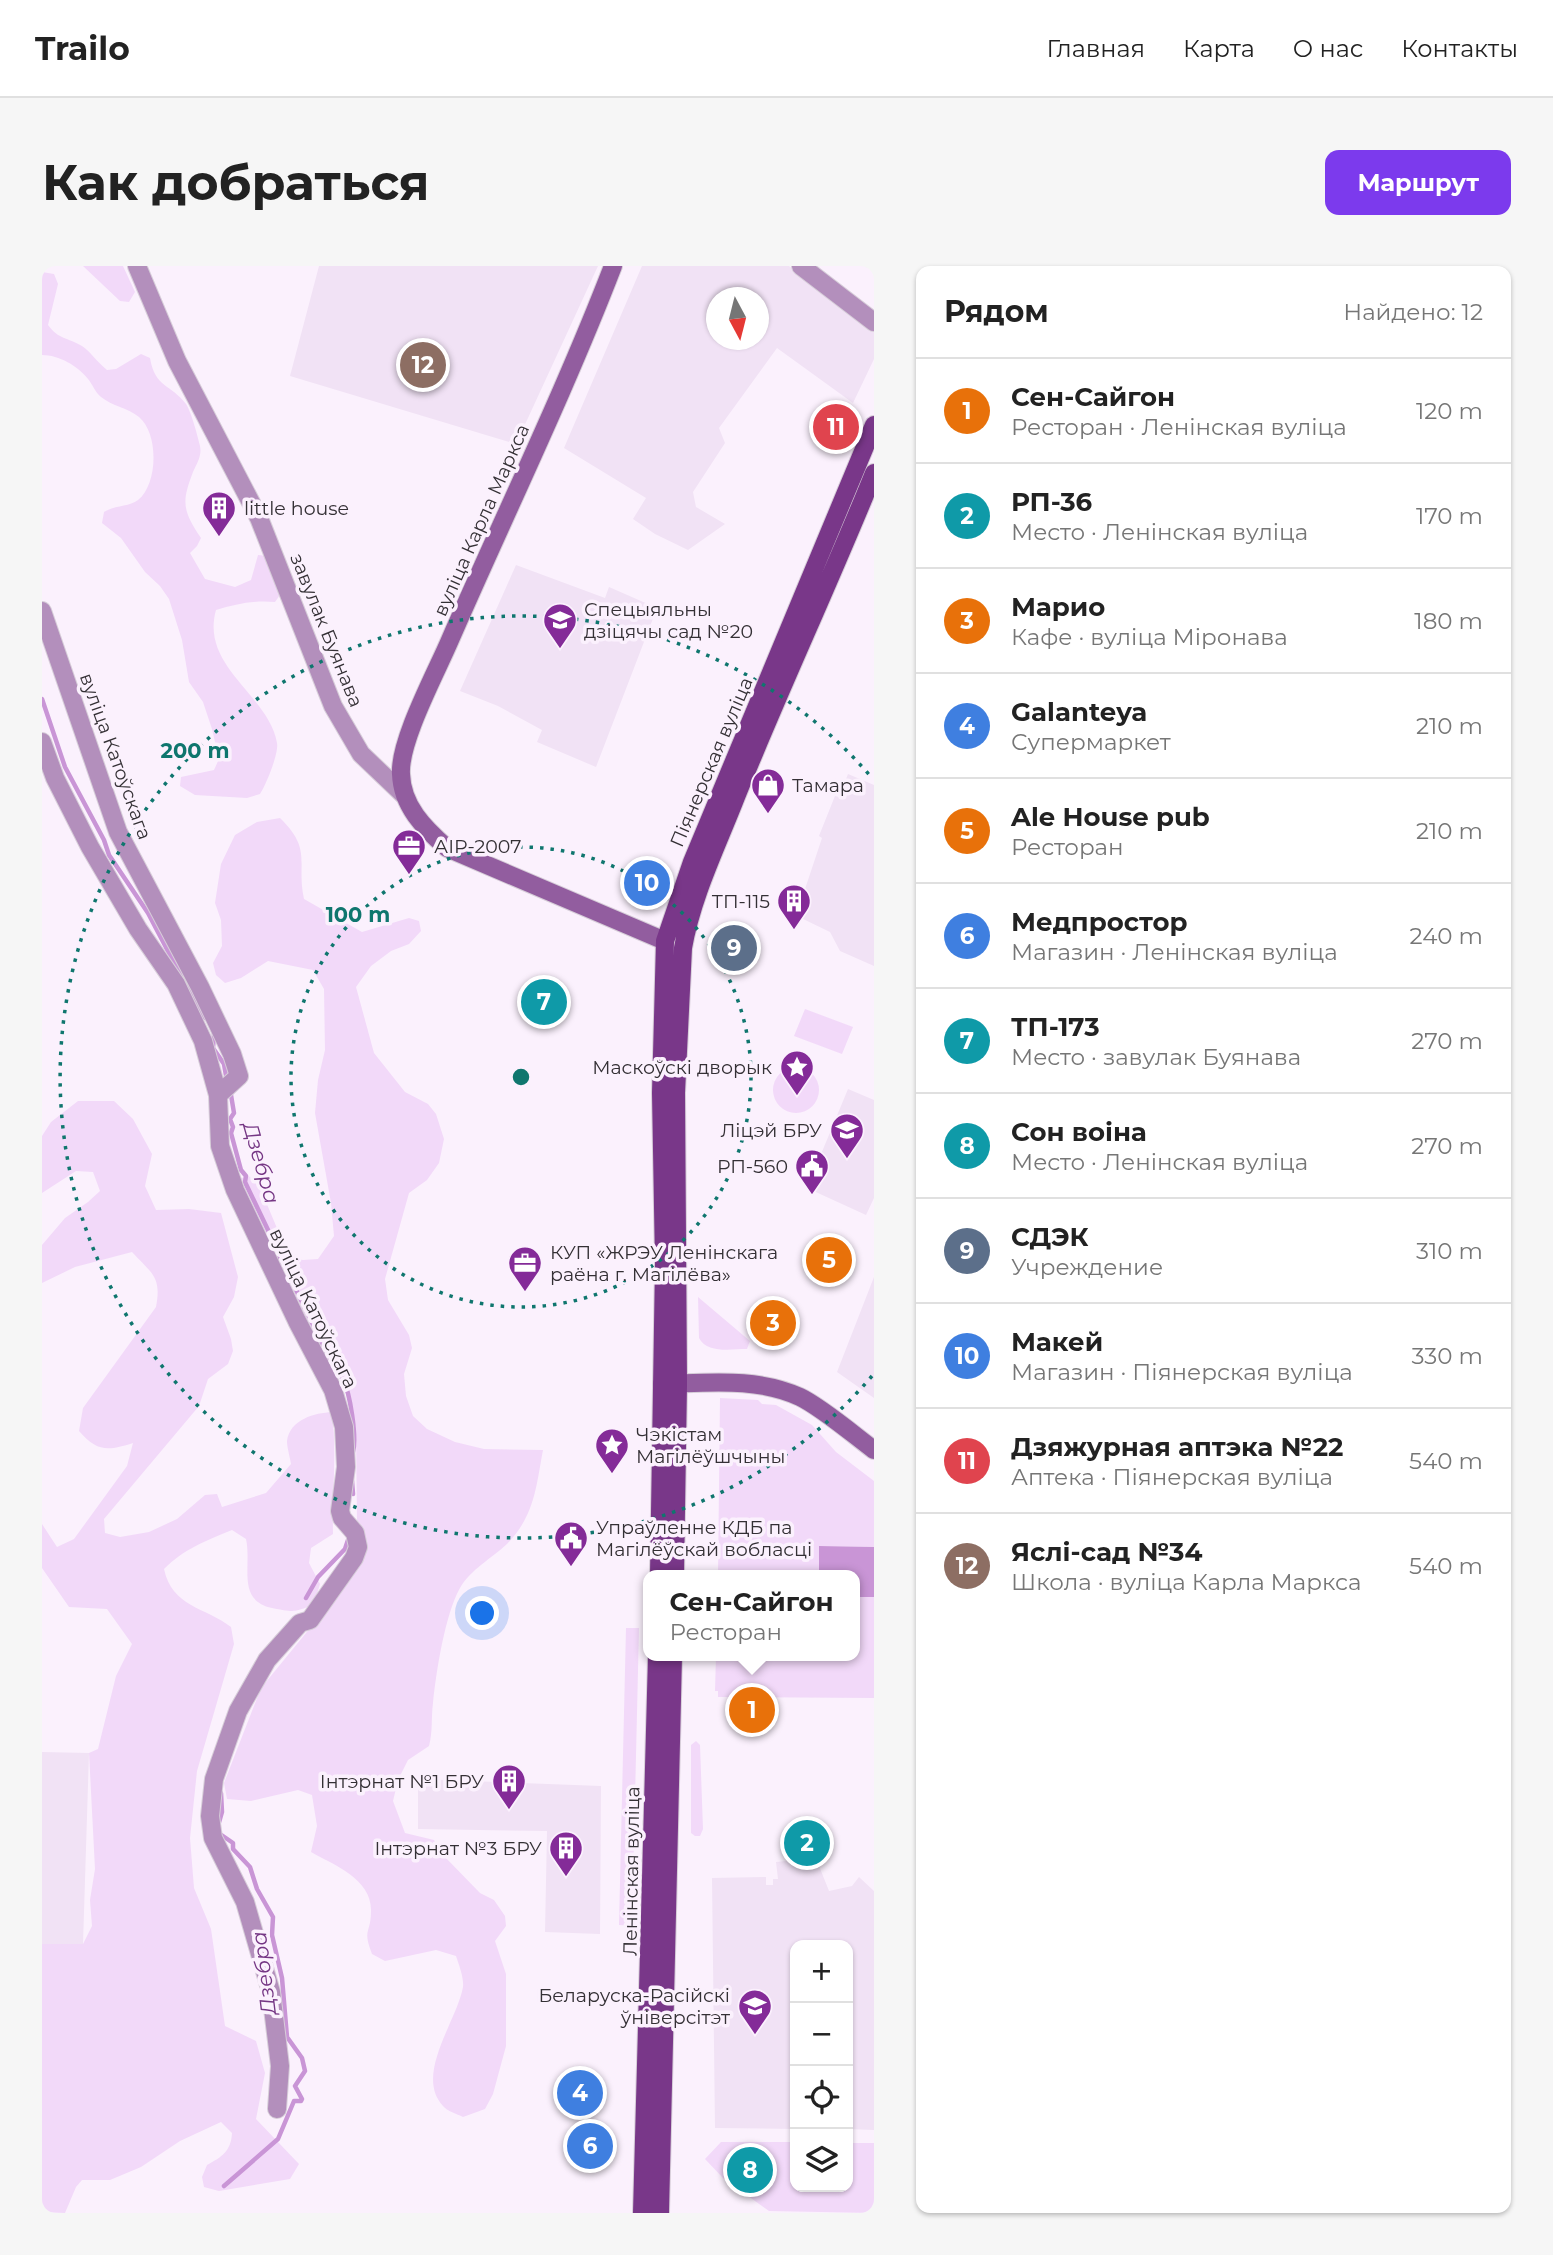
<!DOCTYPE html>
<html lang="ru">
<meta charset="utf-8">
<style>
:root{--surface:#fff;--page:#f6f6f6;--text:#222;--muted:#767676;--line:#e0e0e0;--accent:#7c3aed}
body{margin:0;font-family:Montserrat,sans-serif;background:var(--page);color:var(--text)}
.controls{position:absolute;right:21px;bottom:21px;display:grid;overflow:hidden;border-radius:14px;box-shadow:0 2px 5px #0004}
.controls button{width:63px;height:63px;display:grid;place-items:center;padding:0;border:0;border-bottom:2px solid var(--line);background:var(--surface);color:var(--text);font:35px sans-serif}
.compass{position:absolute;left:664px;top:21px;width:63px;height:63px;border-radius:50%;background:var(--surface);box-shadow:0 2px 5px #0004;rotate:173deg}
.you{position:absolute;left:441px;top:1348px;width:24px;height:24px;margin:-18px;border:5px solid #fff;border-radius:50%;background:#1a73e8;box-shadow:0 0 0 10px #1a73e833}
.badge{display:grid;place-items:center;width:46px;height:46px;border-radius:50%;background:var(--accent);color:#fff;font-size:23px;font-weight:700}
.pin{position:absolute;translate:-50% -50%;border:4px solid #fff;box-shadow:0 2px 7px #0006}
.popup{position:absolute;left:601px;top:1304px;width:217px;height:91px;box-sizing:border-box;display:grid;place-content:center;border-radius:14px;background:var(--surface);filter:drop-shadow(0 2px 5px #0005);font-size:23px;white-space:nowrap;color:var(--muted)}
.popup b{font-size:26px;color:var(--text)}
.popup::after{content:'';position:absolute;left:50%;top:100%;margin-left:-14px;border:14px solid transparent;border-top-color:var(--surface)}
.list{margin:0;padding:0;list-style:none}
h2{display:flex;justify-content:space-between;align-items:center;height:91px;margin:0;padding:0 28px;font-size:30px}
h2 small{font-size:23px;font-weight:400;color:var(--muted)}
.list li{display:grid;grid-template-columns:46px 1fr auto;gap:21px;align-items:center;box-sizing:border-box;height:105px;padding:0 28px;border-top:2px solid var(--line)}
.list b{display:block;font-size:26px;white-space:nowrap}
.list p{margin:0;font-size:23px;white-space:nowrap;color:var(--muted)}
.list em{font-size:23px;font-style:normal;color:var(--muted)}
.icon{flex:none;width:38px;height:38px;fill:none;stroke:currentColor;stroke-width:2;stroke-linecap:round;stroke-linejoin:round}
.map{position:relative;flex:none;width:832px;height:1947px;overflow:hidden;border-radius:14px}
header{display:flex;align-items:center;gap:42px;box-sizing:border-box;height:98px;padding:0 35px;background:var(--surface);border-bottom:2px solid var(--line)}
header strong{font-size:33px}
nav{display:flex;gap:38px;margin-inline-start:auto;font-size:24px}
.intro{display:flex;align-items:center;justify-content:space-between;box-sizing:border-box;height:168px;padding:0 42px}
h1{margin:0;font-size:49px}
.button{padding:18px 32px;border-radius:14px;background:var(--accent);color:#fff;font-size:24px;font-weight:700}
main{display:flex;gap:42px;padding:0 42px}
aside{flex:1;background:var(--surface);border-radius:14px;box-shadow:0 2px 5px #0004}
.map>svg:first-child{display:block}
.built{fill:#f1e2f5;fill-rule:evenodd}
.green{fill:#f2d9f9}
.water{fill:#c995d6}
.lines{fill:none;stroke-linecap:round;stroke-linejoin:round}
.stream{stroke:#c995d6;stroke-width:4.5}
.street-casing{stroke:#d7ced9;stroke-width:20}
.secondary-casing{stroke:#d7ced9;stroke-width:20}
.primary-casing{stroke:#d7ced9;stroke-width:20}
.street{stroke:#b38fbc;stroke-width:18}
.secondary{stroke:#925d9f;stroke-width:18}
.primary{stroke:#793789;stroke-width:18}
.ring{fill:none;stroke:#0f766e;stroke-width:3.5;stroke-dasharray:3.5 7}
.labels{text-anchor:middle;stroke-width:7;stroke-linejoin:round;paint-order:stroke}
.poi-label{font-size:19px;fill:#343035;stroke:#fbf1fd;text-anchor:start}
.street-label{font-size:19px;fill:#343035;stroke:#fbf1fd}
.water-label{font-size:21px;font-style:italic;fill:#753684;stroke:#fbf1fd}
.centre{fill:#0f766e;stroke:#fbf1fd;stroke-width:3.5}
.ring-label{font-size:21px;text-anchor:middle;font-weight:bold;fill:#0f766e;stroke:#fbf1fd;stroke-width:7;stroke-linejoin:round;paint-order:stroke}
</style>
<header>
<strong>Trailo</strong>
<nav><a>Главная</a><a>Карта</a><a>О нас</a><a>Контакты</a></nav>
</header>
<div class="intro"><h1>Как добраться</h1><a class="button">Маршрут</a></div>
<main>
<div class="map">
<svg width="832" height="1947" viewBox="0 0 832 1947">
<rect width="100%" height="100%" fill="#fbf1fd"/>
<path class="built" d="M277,0H556L474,178L248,110Z
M600,0H747L832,64V93L811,137L735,82L677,162L683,177L651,226L654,241L683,258L646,284L613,268L591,253L604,232L522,182ZM674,32H716V74H674Z
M474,299L563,332L567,321L615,342L554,501L495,476L500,464L456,440L418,425Z
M806,508L832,519V700L798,685L788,666L757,651L761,641L762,626L780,572L777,570L793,530L797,531Z
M806,823L832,834V932L824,949L765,922Z
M832,1011V1132L795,1106Z
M0,1486L47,1487L41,1678H0Z
M376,1513L559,1520L558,1668L503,1666L505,1565L376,1563Z
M754,1594L775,1595L787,1625L810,1620L817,1611L832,1625V1864L806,1863V1679H753V1863L673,1862L670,1612L724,1611V1619H731V1613H736L734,1596Z"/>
<path class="green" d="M41,0H81L93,26L87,36L78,35Z
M0,6L12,8L16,18L6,59C17,74 25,71 40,80C47,84 56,97 65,104L74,103L99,88L108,92C113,122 129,118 144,138C149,145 156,171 158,180C160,190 155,197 151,206C139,237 141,245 159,272L155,280L148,287L163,313L193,321L209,314L216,289L226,290L236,317L238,329L233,336C212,334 194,338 174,344C158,401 227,429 235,477C237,487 224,519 218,528L205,532L153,529L138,520L139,511L172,504L177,493L170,463L161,436L147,416L140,374L127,333L118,320L103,306L79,272L60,257L62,246C73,239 87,241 96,234C116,218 117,168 97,151C86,142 70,140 59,131C53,126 51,119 46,113C36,100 17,89 0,89Z
M238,552C271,584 254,596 262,633L320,666L367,652L377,655L379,665L367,678L349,685L329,700L314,721L332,787L363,826L386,838L394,848L402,873L397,897L385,914L367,927L343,1013L346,1034L367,1069L370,1082L362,1108L364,1130L371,1150L385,1163L413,1176L442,1183L501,1184C494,1221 493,1249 465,1278C450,1292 428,1304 418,1322C403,1348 394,1407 391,1437C389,1452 391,1465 387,1480L366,1494L356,1514L351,1535L363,1567L392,1574L402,1590L438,1627L452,1634L463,1650L464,1660L453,1675L464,1708V1780L451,1828L443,1843L421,1851C415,1848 405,1845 401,1840C372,1809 415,1755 421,1721C422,1712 417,1699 414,1690L394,1684L343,1695L330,1688C320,1662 329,1668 329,1645C330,1613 292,1599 269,1586L275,1560L270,1529L256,1524L209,1535L185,1533L182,1517L219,1422L282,1345L303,1312L315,1256L314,1162L302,1120L259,1053L223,978L198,913L204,910L214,912L247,991L261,994L276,993L292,970L289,937L273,847L276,814L283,784L282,723L271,704L226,695L199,712L183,717L174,709L171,697L180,680L179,654L173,637L179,598L193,569L215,556Z
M763,743L811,761L800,788L752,770Z
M731 824a23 23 0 1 1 46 0a23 23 0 1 1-46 0Z
M36,835H72L91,853L110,888L103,920L114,944L147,943L179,947L196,1011L192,1031L181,1051L189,1073L191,1085L186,1098L166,1113L157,1140L62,1253L63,1267L78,1271L107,1266L135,1253L163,1229L175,1228L180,1241L224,1227L249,1198C248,1191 245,1182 245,1175C248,1153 273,1147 290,1146C295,1187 290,1227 291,1268L269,1282L267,1297L278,1318L272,1338C252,1347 252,1346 230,1342C194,1334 210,1300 204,1273L190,1264C163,1275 142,1283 122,1303C130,1341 163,1341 189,1361L192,1378L155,1505L148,1572L152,1622L169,1663L183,1760L214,1775L223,1807L214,1853L257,1898L248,1913L177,1925L162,1921L160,1911L165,1899C180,1891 189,1885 190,1867L179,1856L138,1875L99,1901L68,1914H40L34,1921L23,1947L0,1946V1678H41L50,1660L48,1634L53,1603L47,1487L56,1483L74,1410L90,1378L65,1343L27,1341L0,1302V1258L15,1281L32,1273L85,1200L91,1177C66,1185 55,1186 37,1165L41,1142L114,1041C120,1010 109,1007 90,986L33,1001L0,1017V979L23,952L46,936L58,925L51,906L34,905L0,927V870L9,856Z
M656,1031L708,1075L705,1083C690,1083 665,1088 657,1072Z
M678,1132L716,1134L720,1138L734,1139L770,1159L794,1186L832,1215V1281L778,1280L777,1309H676Z
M813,1311H817V1330L832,1331V1432L676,1431V1425H673L674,1390H813Z
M584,1362H597L590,1660L577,1659Z
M654,1475L658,1479L661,1563L658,1570H653L649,1567V1479Z
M679,1876H753V1921H806V1877H832V1947L727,1945L681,1912L663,1893Z"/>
<path class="water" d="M777,1280L832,1281V1331H817V1312L813,1309H777Z"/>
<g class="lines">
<path class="stream" d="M0,433L23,501L62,574L67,589L106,647L139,710L153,730L157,747L166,754
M172,768L171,782L182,798L185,815
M188,823L192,847L188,853L191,861L189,867L199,904L204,910L203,916L237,987L239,998L243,1001L291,1100C294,1104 299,1109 301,1113C308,1127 315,1171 311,1186
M310,1215L311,1228
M264,1332L276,1311L303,1283L307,1271
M176,1560L180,1546L179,1527
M178,1568L191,1577V1583L208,1601L215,1623L231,1651L230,1669L240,1712L245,1771L260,1792L263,1805L253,1820L260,1833L259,1835H252L236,1873L182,1920"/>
<g class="street-casing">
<path id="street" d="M95,0L135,95L217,252L291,440L319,488L362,529
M759,0L832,56
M0,345L76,566L158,721L190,788L197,810L176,829
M0,476L13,512L48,581L96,663L134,718L161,775L176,829L178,880L193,924L255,1055L291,1124L302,1161L304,1201L298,1245L300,1252L313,1267L316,1281L312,1292L268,1354L258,1357L225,1394L196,1445L172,1513L168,1550L171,1572L203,1636L229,1726L238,1800L235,1843"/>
</g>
<g class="secondary-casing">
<path id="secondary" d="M571,0C522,127 462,250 408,374C394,407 357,475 359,508C360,540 382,562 405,582L623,675
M620,1118C666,1117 715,1111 758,1131C779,1141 812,1169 832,1184"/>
</g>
<g class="primary-casing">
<path id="primary" d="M617,1309L622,998L619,827L623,675L650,596L832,159
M633,1309L636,1118L634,827L641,682C650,630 675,580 694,531C738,422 788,316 832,207
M600,1947L615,1390
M618,1947L631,1390"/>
</g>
<use href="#street" class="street"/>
<use href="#secondary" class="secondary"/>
<use href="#primary" class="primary"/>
</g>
<g class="ring">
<circle cx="479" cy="811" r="230"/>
<path d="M830 1110A461 461 0 1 1 830 512"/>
</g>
<defs>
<g id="building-pin" transform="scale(1.75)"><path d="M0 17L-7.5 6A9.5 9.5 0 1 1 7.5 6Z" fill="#842b98" stroke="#fbf1fd"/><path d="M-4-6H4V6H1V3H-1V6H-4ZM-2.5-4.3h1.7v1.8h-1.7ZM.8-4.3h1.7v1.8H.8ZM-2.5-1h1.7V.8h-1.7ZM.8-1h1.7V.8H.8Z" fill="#fff"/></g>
<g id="school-pin" transform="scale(1.75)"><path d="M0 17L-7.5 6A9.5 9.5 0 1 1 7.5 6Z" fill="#842b98" stroke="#fbf1fd"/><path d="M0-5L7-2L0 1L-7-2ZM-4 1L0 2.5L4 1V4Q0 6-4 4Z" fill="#fff"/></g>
<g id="shop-pin" transform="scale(1.75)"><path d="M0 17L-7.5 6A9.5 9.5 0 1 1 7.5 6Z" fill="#842b98" stroke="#fbf1fd"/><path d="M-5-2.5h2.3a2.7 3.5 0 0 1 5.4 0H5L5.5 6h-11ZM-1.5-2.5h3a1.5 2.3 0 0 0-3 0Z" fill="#fff"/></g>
<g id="office-pin" transform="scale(1.75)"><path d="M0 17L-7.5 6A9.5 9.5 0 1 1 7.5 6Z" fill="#842b98" stroke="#fbf1fd"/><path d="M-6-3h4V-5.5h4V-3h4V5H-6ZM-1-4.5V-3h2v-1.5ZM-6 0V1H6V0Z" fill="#fff"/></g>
<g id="sight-pin" transform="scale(1.75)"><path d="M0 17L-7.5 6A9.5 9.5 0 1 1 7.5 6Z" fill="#842b98" stroke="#fbf1fd"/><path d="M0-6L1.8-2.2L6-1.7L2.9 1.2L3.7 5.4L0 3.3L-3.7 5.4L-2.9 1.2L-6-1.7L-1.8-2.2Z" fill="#fff"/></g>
<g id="civic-pin" transform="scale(1.75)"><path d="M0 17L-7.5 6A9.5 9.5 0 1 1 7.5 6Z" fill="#842b98" stroke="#fbf1fd"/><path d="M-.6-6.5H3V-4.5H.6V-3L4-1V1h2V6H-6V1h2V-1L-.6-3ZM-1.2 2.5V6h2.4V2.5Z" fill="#fff"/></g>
<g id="university-pin" transform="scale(1.75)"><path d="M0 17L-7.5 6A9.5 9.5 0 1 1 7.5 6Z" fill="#842b98" stroke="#fbf1fd"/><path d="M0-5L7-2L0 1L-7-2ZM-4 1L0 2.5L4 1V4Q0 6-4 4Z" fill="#fff"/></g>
</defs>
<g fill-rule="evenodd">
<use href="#building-pin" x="177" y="242"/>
<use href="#school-pin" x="518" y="354"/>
<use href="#shop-pin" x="726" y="519"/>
<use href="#office-pin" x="367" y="580"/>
<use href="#building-pin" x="752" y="635"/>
<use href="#sight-pin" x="755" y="801"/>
<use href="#school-pin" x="805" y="864"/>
<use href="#civic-pin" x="770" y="900"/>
<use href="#office-pin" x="483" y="997"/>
<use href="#sight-pin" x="570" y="1179"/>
<use href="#civic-pin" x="529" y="1272"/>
<use href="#building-pin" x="467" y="1515"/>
<use href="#building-pin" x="524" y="1582"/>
<use href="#university-pin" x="713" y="1740"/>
</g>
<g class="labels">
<g class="poi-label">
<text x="202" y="249">little house</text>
<text x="542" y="350">Спецыяльны<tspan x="542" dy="22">дзіцячы сад №20</tspan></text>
<text x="750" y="526">Тамара</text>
<text x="392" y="587">АІР-2007</text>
<text x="728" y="642" text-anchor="end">ТП-115</text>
<text x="730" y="808" text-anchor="end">Маскоўскі дворык</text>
<text x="780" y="871" text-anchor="end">Ліцэй БРУ</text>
<text x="746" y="907" text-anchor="end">РП-560</text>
<text x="508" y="993">КУП «ЖРЭУ Ленінскага<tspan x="508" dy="22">раёна г. Магілёва»</tspan></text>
<text x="594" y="1175">Чэкістам<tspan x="594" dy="22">Магілёўшчыны</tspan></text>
<text x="554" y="1268">Упраўленне КДБ па<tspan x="554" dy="22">Магілёўскай вобласці</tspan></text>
<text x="442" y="1522" text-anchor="end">Інтэрнат №1 БРУ</text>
<text x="500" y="1589" text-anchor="end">Інтэрнат №3 БРУ</text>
<text x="688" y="1736" text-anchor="end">Беларуска-Расійскі<tspan x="688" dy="22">ўніверсітэт</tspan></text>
</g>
<g class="street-label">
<text transform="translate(439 254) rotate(-66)" y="7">вуліца Карла Маркса</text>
<text transform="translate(285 364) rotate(68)" y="7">завулак Буянава</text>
<text transform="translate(74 490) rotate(70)" y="7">вуліца Катоўскага</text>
<text transform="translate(669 496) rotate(-67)" y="7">Піянерская вуліца</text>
<text transform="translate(272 1042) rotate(64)" y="7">вуліца Катоўскага</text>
<text transform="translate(589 1605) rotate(-89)" y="7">Ленінская вуліца</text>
</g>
<g class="water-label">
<text transform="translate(219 897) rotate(74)" y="7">Дзебра</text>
<text transform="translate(222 1707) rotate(-97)" y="7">Дзебра</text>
</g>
</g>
<circle cx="479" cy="811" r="10" class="centre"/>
<g class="ring-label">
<text x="153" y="492">200 m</text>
<text x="316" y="656">100 m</text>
</g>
</svg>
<div class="controls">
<button>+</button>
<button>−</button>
<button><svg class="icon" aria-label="locate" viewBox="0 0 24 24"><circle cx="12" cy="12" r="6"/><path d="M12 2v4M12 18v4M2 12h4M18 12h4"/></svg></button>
<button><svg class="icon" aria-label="layers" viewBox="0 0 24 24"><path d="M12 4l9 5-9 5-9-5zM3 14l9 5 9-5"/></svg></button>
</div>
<svg class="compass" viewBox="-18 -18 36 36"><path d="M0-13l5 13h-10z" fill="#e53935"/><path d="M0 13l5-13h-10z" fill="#767676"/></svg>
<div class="you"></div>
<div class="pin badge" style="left:710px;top:1444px;background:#e8710a">1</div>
<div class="popup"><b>Сен-Сайгон</b>Ресторан</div>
<div class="pin badge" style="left:765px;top:1577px;background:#0f9aa8">2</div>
<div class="pin badge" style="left:731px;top:1057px;background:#e8710a">3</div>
<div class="pin badge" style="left:538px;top:1827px;background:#3f7fe0">4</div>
<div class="pin badge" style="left:787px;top:994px;background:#e8710a">5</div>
<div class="pin badge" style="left:548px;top:1880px;background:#3f7fe0">6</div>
<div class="pin badge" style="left:502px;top:736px;background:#0f9aa8">7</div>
<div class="pin badge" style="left:708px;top:1904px;background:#0f9aa8">8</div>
<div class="pin badge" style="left:692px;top:682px;background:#5c6f8a">9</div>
<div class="pin badge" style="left:605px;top:617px;background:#3f7fe0">10</div>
<div class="pin badge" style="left:794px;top:161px;background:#e0444e">11</div>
<div class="pin badge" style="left:381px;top:99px;background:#8d6e63">12</div>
</div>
<aside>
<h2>Рядом<small>Найдено: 12</small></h2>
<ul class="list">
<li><span class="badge" style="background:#e8710a">1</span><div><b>Сен-Сайгон</b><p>Ресторан · Ленінская вуліца</p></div><em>120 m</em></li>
<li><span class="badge" style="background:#0f9aa8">2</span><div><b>РП-36</b><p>Место · Ленінская вуліца</p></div><em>170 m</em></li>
<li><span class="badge" style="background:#e8710a">3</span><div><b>Марио</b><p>Кафе · вуліца Міронава</p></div><em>180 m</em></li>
<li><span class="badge" style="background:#3f7fe0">4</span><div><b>Galanteya</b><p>Супермаркет</p></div><em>210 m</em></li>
<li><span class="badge" style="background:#e8710a">5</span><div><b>Ale House pub</b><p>Ресторан</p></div><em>210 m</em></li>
<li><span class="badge" style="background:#3f7fe0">6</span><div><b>Медпростор</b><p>Магазин · Ленінская вуліца</p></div><em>240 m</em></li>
<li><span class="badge" style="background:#0f9aa8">7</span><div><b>ТП-173</b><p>Место · завулак Буянава</p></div><em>270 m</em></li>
<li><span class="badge" style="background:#0f9aa8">8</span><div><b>Сон воіна</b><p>Место · Ленінская вуліца</p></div><em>270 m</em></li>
<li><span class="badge" style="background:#5c6f8a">9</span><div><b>СДЭК</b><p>Учреждение</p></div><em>310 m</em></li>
<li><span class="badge" style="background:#3f7fe0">10</span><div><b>Макей</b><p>Магазин · Піянерская вуліца</p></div><em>330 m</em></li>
<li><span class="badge" style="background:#e0444e">11</span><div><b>Дзяжурная аптэка №22</b><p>Аптека · Піянерская вуліца</p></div><em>540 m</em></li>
<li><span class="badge" style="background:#8d6e63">12</span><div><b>Яслі-сад №34</b><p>Школа · вуліца Карла Маркса</p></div><em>540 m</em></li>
</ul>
</aside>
</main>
